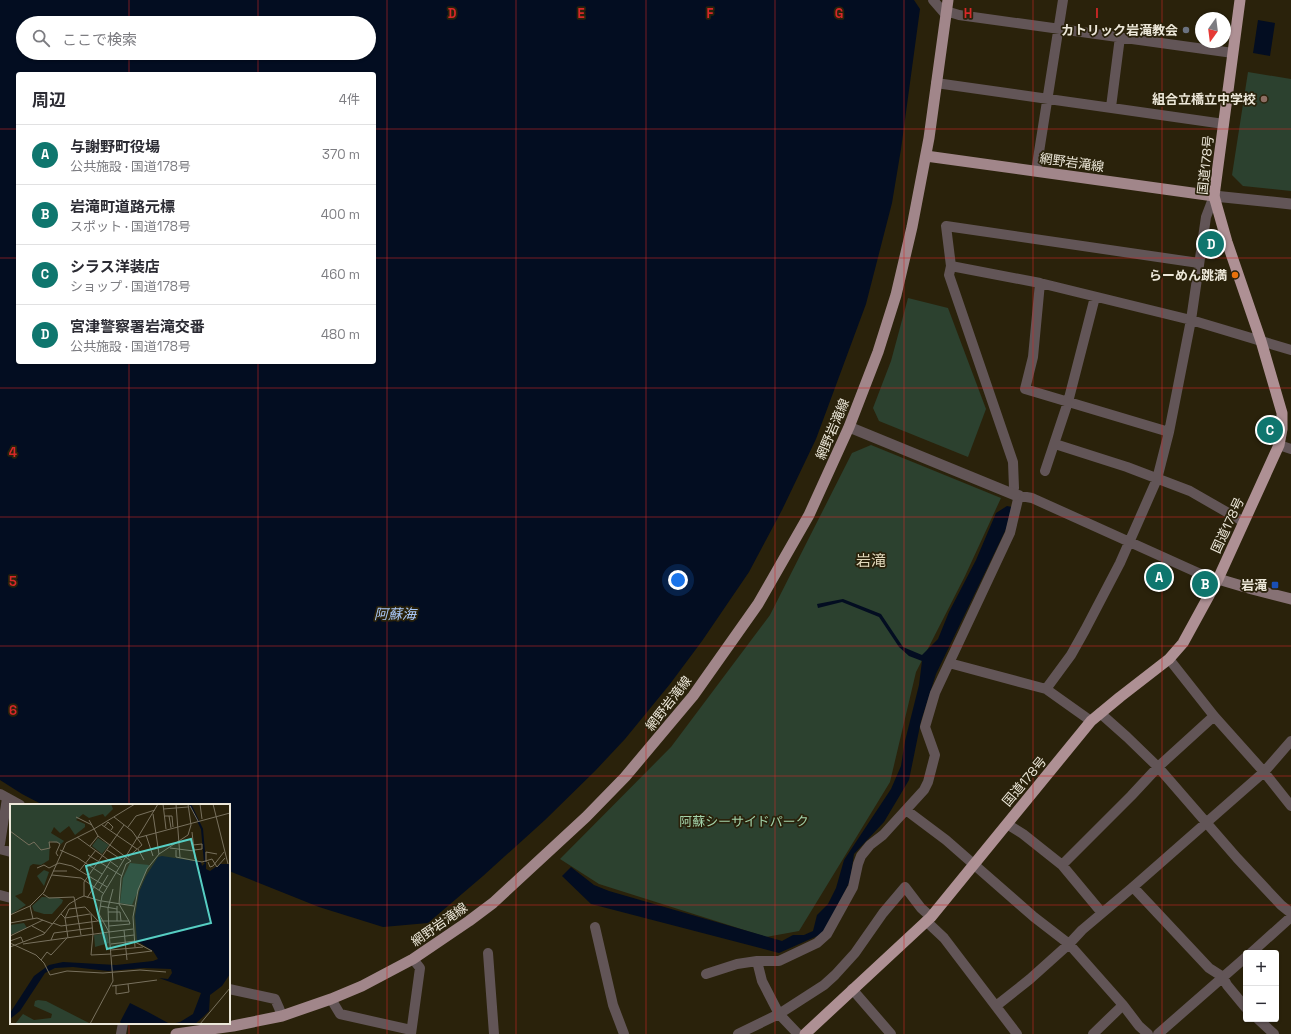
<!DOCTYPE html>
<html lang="ja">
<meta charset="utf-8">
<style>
:root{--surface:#fff;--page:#f7f7f7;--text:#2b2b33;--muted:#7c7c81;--line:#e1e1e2;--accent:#0f766e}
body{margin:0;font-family:"Space Grotesk","Noto Sans JP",sans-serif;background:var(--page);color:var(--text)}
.controls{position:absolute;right:12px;bottom:12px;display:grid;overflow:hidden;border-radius:4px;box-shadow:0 1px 3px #0004}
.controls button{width:36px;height:36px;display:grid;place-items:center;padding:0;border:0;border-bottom:1px solid var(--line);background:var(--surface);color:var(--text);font:20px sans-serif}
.compass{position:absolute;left:1195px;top:12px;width:36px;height:36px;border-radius:50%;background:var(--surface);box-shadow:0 1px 3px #0004;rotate:194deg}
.you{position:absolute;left:678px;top:580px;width:14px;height:14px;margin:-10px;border:3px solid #fff;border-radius:50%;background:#1a73e8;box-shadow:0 0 0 6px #1a73e833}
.badge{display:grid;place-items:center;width:26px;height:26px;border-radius:50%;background:var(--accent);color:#fff;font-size:13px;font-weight:700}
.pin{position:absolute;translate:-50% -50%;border:2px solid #fff;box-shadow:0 1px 4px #0006}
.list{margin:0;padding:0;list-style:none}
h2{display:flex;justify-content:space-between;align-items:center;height:52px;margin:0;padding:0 16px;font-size:17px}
h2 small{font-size:13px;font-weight:400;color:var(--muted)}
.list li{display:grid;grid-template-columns:26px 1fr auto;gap:12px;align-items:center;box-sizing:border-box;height:60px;padding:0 16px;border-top:1px solid var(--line)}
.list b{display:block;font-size:15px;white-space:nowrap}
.list p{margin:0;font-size:13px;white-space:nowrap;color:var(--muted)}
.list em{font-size:13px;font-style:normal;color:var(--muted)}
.icon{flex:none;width:22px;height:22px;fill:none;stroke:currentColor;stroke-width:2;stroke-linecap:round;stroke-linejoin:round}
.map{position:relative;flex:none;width:1291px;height:1034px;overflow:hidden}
.search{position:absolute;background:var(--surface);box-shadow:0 1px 3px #0004;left:16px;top:16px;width:360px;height:44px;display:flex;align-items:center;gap:10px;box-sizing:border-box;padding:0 14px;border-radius:22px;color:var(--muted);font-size:15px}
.panel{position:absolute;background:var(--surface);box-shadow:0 1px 3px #0004;left:16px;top:72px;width:360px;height:292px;border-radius:4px}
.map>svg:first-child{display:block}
.green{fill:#2c412f}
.water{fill:#030d21;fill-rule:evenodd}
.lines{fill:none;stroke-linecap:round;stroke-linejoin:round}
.minor{stroke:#625557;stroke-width:10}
.tertiary{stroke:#625557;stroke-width:11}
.secondary{stroke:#867174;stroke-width:11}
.primary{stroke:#a1868a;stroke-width:11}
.trunk{stroke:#ae9094;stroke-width:11}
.grid{fill:none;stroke:#d62828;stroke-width:1;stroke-opacity:0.55}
.worship-dot{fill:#6b7280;stroke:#2a220b;stroke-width:1.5}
.education-dot{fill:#8d6e63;stroke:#2a220b;stroke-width:1.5}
.food-dot{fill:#e8710a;stroke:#2a220b;stroke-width:1.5}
.transit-dot{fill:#1a4fb4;stroke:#2a220b;stroke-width:1.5}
.labels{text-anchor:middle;stroke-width:3.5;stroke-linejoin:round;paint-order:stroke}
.poi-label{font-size:13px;font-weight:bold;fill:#ede8da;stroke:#2a220b;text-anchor:end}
.street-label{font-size:13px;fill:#ede8da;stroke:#2a220b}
.park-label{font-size:13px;fill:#a3d3aa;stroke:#2a220b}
.water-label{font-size:14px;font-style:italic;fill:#a8c6f6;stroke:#2a220b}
.quarter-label{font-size:15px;fill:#e1d8bb;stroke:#2a220b}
.inset-river{fill:none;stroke:#030d21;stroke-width:2}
.inset-road{fill:none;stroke:#78715e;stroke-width:1}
.view{fill:#56cec3;fill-opacity:0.15;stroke:#56cec3;stroke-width:2}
.inset-edge{fill:none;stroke:#ede8da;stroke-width:2}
.grid-label{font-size:13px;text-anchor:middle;font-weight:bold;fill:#d62828;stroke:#2a220b;stroke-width:3.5;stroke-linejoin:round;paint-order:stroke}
</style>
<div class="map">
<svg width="1291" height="1034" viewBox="0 0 1291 1034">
<rect width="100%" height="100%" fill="#2a220b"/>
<path class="green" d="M1248,72L1291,79V191L1243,186L1232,175Z
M908,298L948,308L986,409L968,457L879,421L873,408L891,361Z
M871,445L1001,498L965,576L916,672L890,782L799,931L766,937L599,884L560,859L671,747L770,615L852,453Z"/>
<path class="water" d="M0,0H914L920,9L901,149L892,203L866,304L816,439L782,510L749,572L702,641L670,684L625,739L595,771L545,820L483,876L428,923L383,927L319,907L229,871V805H43L22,794L0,780ZM23,23H369V53H23ZM18,74H374V362H18Z
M1258,20L1275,23L1270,56L1253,53Z
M1007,506L1012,507L1006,529L936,674L921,721L909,780L884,822L854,854L850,881L824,933L779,953L591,904L562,876L571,867L594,885L609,891L782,941L793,935H804L813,931L817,915L828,904L836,888L844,860L891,789L901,766L905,741L919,685L922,661L909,656L899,647L879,617L842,602L818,608L817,604L843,599L881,614L903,647L922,655L938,639L949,612L976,560L996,513Z"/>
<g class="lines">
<path class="minor" d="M933,0L946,15
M946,11L959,15L1233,53
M936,83L1224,124
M1111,107L1120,37
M1036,171L1063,0
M1199,263L946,226L951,266L1040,283L1191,320L1291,350
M951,266L949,275L1013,462L1014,488L1012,493
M1040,283L1033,357L1025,389L1169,432
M1055,444L1127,467L1190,491L1244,522
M1279,445L1291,449
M1045,471L1068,402L1095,297
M1015,495L1032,498L1205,576L1218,579
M1169,659L1214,716L1264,772L1291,806
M949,663L1046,689L1091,721
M1046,689L1071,655L1085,630L1120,563L1157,479L1169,432L1191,320L1206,217L1214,196
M1100,713L1127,737L1158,767L1237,858L1281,905L1291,913
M0,794L20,805
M906,810L946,840L1034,917L1069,944L1123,1005L1139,1026L1148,1034
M1007,824L1023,834L1062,865L1102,913
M0,844L7,798
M0,849L11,852
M1062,865L1131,796L1158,767L1214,716
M1133,887L1209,968L1223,977L1227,985L1246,1008
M0,895L11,898
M926,921L944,938L1017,1034
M595,927L613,1005L624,1034
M488,953L494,1034
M1251,953L1291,917
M706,974L737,964L757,961
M229,989L275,999L279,1008L282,1016
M852,989L891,1034
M331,999L340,1014L411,1030
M996,1006L1030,979L1069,944L1082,930L1133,887L1264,772L1291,741
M1258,1019L1274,1034
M121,1034L123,1023
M411,1034L420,968L413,959
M738,1034L779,1014L824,985L835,975L855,953L883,913L905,887L921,908L931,917
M798,1034L779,1014L762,981L757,961H779L817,943L827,934L853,887L858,864L861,856L870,845L883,835L924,790L928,782L935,755L925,727L935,693L1010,533L1019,495
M1093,1034L1123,1005
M1158,1034L1246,957"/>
<path class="tertiary" d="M1214,196L1291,204
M849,427L1015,495"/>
<path class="secondary" d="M1218,579L1252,589L1291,599"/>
<path class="primary" d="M926,156L1214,196
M176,1034L233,1026L282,1016L331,999L362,986L413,959L469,921L493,903L586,817L625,777L693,696L758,604L809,515L849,427L878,352L896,295L912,227L929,138L948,0"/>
<path class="trunk" d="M805,1034L931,917L1091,721L1120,697L1169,659L1183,643L1218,579L1279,445L1282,429V413L1261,341L1227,242L1214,196L1240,0"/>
</g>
<path class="grid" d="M129,0V23M258,0V23M387,0V1034M516,0V1034M646,0V1034M775,0V1034M904,0V1034M1033,0V1034M1162,0V1034M129,53V74M258,53V74M0,129H18M374,129H1291M0,258H18M374,258H1291M129,362V805M258,362V1034M0,388H1291M0,517H1291M0,646H1291M0,776H1291M0,905H11M229,905H1291M129,1023V1034"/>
<circle class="worship-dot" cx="1186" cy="30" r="4"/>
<circle class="education-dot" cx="1264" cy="99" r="4"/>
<circle class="food-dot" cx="1235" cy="275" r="4"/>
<rect class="transit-dot" x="1271" y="581" width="8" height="8" rx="2"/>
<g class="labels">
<g class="poi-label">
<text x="1178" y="35">カトリック岩滝教会</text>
<text x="1256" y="104">組合立橋立中学校</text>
<text x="1227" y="280">らーめん跳満</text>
<text x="1267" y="590">岩滝</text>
</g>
<g class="street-label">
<text transform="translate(1072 162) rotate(8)" y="5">網野岩滝線</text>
<text transform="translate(1205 165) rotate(-84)" y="5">国道178号</text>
<text transform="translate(832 429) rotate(-67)" y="5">網野岩滝線</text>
<text transform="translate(1227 525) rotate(-65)" y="5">国道178号</text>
<text transform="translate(668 703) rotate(-52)" y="5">網野岩滝線</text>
<text transform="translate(1024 781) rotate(-50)" y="5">国道178号</text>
<text transform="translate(439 924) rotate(-35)" y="5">網野岩滝線</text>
</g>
<g class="park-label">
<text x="744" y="826">阿蘇シーサイドパーク</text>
</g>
<g class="water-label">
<text x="395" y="619">阿蘇海</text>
</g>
<g class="quarter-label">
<text x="871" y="566">岩滝</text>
</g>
</g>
<g transform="translate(10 804)">
<rect width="220" height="220" fill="#2a220b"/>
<path d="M0,0H101L103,5L95,13L93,10L79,14L73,10L66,16L75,20V23L65,31L59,22L50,29L44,23L41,29L54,37L51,40L40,37L39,56L31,61L23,60L20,62L12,89L5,92L16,101L0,111ZM88,34L99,41L92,50L82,42ZM120,59L139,61L122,101L110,99L113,74ZM34,66L39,68L34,82L27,72ZM32,93L49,94L53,96L52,99L42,110H34L24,107L22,102ZM14,119L17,124L0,131V121ZM97,129L99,139L85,143L84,131ZM28,196L36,197L79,219L5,220L13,210L24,216L41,214L42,210L24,202L25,197Z" fill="#2c412f"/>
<path d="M152,52L191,58L192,62L196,58V65L200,67L210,60H220V170L212,182L200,191L199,207L193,213L185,220H161L170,218L183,210L191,189L149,174L158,175L162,169L161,165L134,164L98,167L63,163L45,164L35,169L10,207L0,215V209L24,172L39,161L53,158L106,161L143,157L148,155L143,147L127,137L125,112L129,88L136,72L148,53ZM120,199L138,208L160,220H112L110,218Z" fill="#030d21"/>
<path class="inset-river" d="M180,0L192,25L195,59"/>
<path class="inset-road" d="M153,0L156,25M166,0L170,53M190,0L192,15M203,0L218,60M180,2L188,17M153,5L178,3M143,10L149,50M155,12H162L163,23M159,12L161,24M66,13L82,21M104,13L122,27L132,41L118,53M79,16L88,32L121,57L116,60L111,74L109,100M92,21L127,45M94,23L98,18L103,23L101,26M118,23L126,12L145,6M0,27L19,41L24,38L31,46L40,44L39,38H47L50,40L46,49L48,52M182,28L185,55M136,31L143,52M67,33L108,63M128,33L148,0M183,41L192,40V45L184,46M80,42L88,32M160,44L184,47M128,45L134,56M50,46L68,54L92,70M97,46L112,56M166,46V53L192,58L202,55L205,60M78,51L112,72M196,58V48L207,50M198,58L200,63L203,62L214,48M205,60L207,63L215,54M27,64L34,61L39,64L49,59L62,62L97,83M70,66L86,46M43,67H57M42,71L71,74L93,89M89,86L98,71M33,90L39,94L64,93L71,131M74,92V78L114,21M77,94L100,58M92,97L124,102M109,100L119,117M20,102L23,115M90,102L107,105M98,108H110L111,117M51,110L55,114L80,110M81,110L83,130M0,111L20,102L34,88L56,39L84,25L125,0M107,117V102M0,119L27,114L43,120M43,119L51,122L88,117H119L120,120M22,122L35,129M99,122L120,120M114,126L117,156M99,128L123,125M83,130L81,151L101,150M0,132L33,116M58,134L55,114L59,105L75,103L88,117M100,134L124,131M41,136L44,129L82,124M0,137L11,133L13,138M125,138L142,147M0,139L26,151L34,159L40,171L57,167L93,169L130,166L156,168M13,140L99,128L98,104L103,85M101,140L125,137M0,143L34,130L59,100L69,94L74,92L91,97M125,143L123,113L128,86L137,65L149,50L178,31L181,21L178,0M101,146L133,143M102,152L142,147M31,156L37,148L41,151L57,134M102,182L147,176M106,182V190L113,189L119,188L118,180M80,220L103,177L99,128L89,110L92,92L127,34L220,9M190,220L220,184"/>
<path class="view" d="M181,35L201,119L97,145L76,62Z"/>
<rect width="220" height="220" class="inset-edge"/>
</g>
<g class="grid-label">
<text x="452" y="18">D</text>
<text x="581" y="18">E</text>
<text x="710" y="18">F</text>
<text x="839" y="18">G</text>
<text x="968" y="18">H</text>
<text x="1097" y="18">I</text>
<text x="13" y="457">4</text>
<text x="13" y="586">5</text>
<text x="13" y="715">6</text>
</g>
</svg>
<div class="controls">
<button>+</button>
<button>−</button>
</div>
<svg class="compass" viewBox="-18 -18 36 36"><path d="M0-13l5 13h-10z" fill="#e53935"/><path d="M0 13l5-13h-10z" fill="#7c7c81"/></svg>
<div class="you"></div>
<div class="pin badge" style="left:1159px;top:577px">A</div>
<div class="pin badge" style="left:1205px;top:584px">B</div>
<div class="pin badge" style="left:1270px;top:430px">C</div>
<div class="pin badge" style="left:1211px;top:244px">D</div>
<div class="search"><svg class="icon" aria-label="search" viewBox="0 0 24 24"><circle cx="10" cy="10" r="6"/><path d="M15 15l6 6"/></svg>ここで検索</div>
<section class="panel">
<h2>周辺<small>4件</small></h2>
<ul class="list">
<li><span class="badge">A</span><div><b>与謝野町役場</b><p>公共施設 · 国道178号</p></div><em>370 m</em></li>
<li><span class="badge">B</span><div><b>岩滝町道路元標</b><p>スポット · 国道178号</p></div><em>400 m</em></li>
<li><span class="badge">C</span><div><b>シラス洋装店</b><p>ショップ · 国道178号</p></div><em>460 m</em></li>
<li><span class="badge">D</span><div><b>宮津警察署岩滝交番</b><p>公共施設 · 国道178号</p></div><em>480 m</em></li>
</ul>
</section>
</div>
